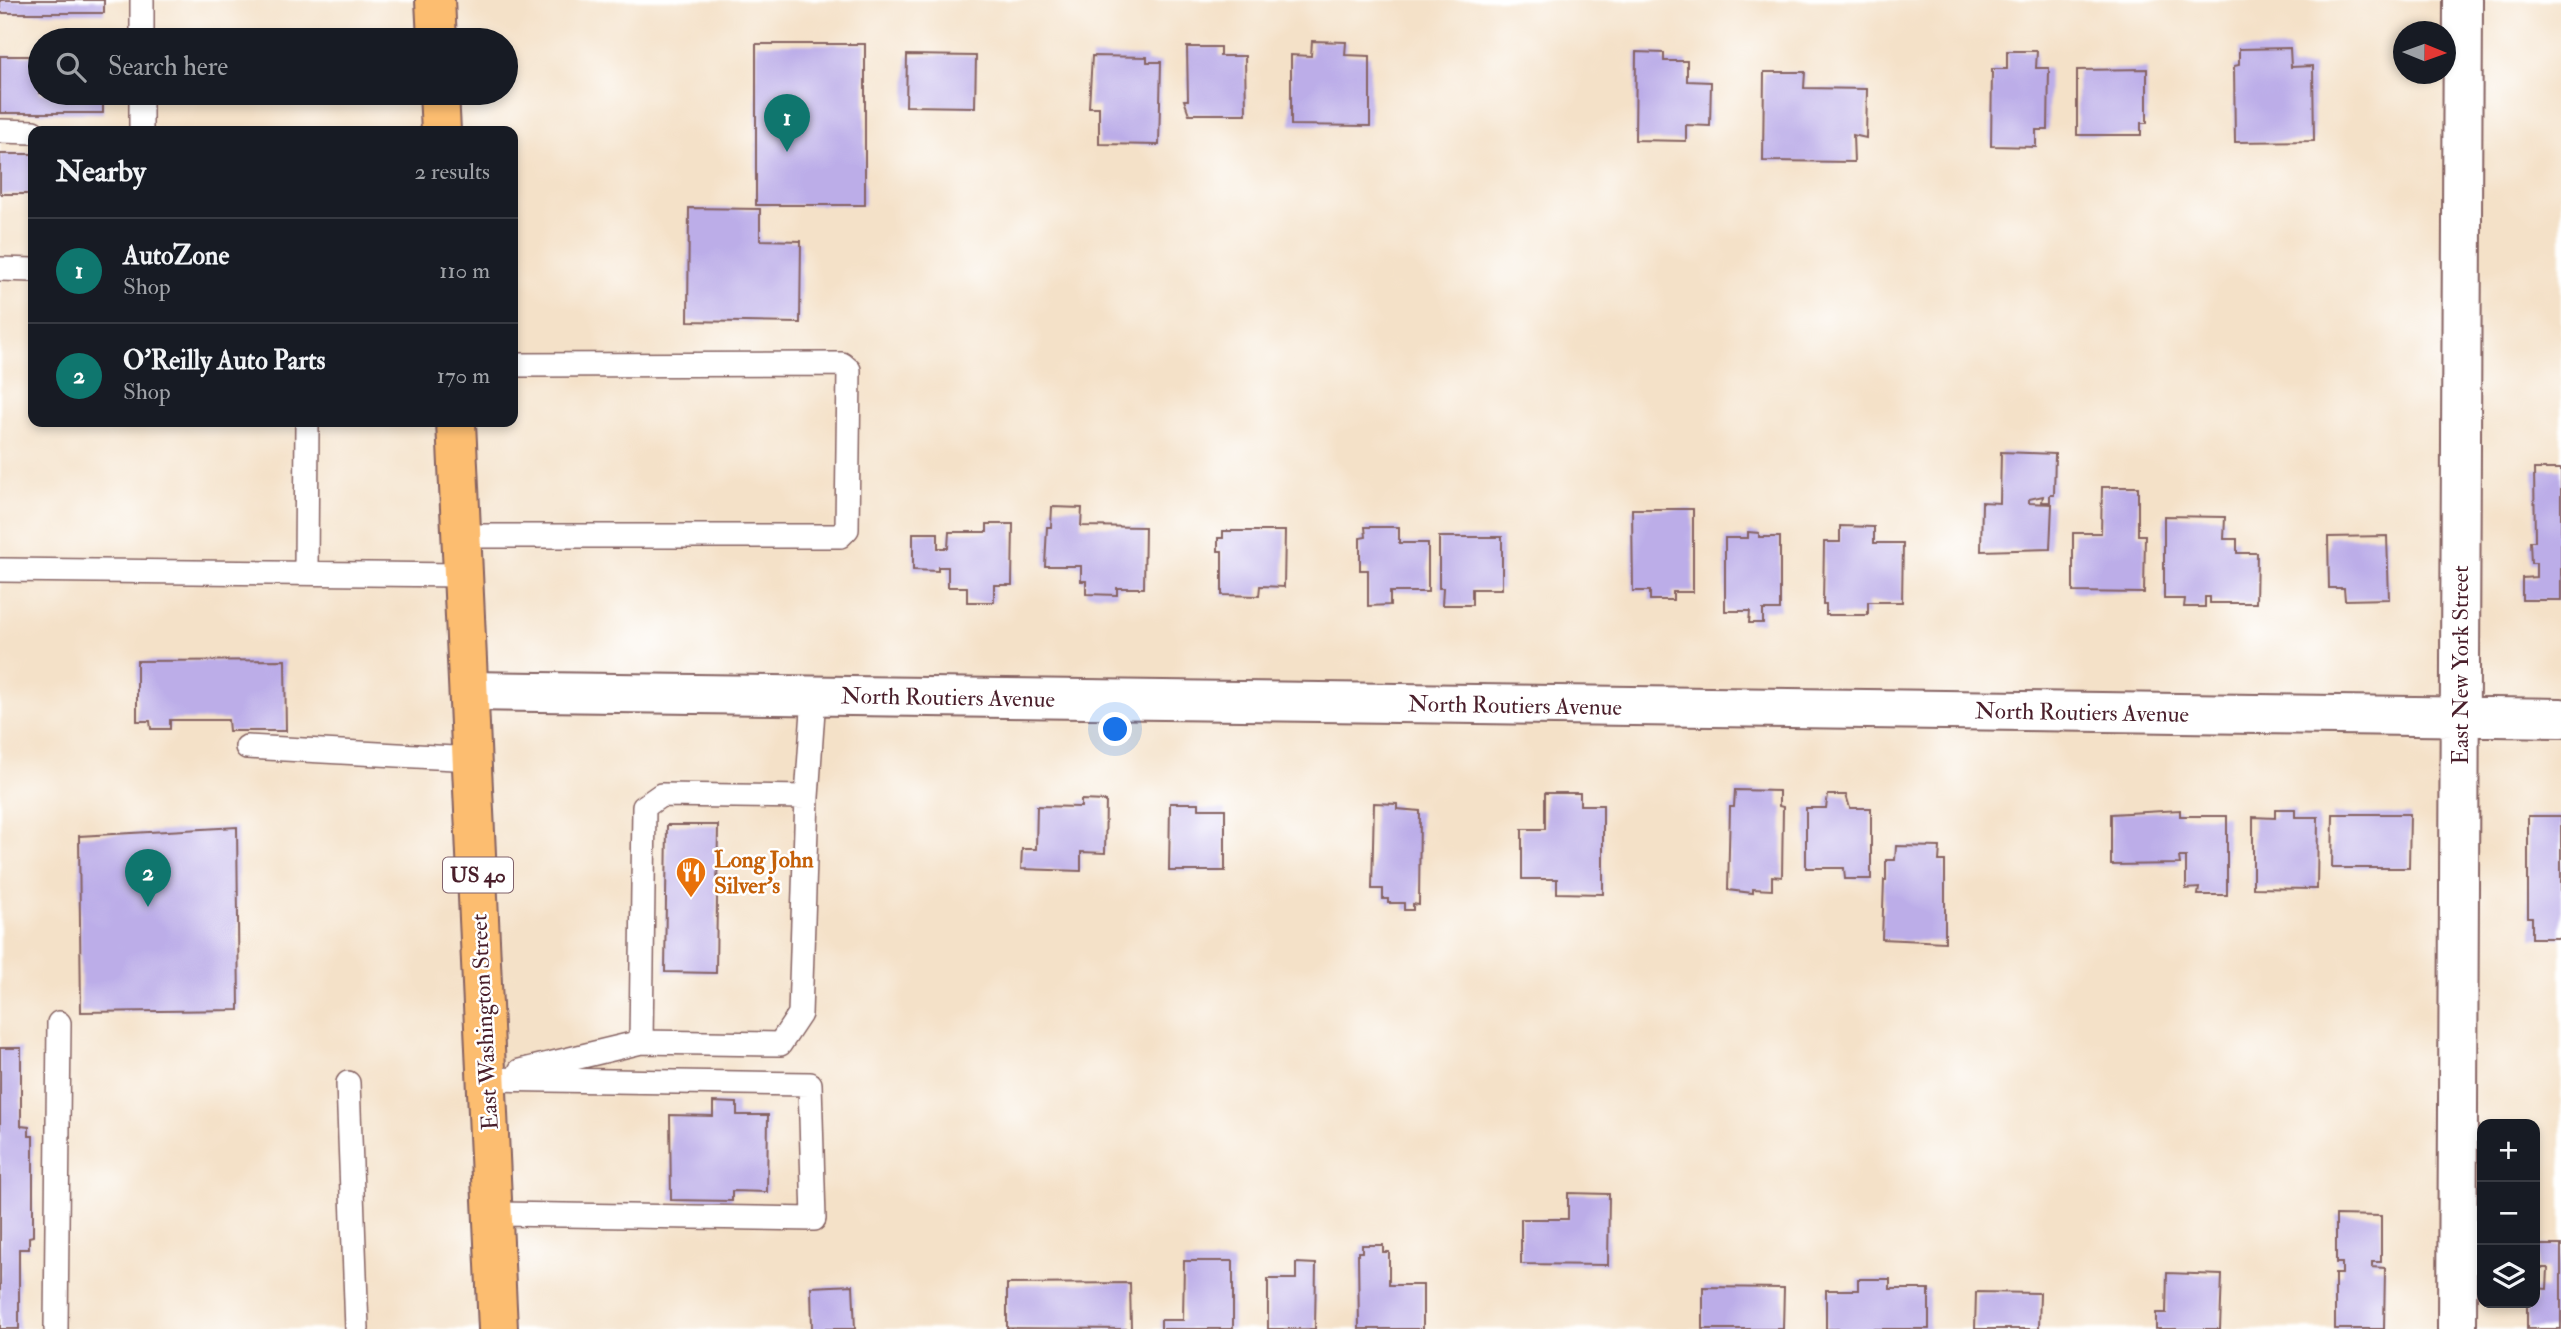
<!DOCTYPE html>
<meta charset="utf-8">
<style>
:root{--surface:#171b24;--page:#20242c;--text:#f1f3f6;--muted:#9ea1a6;--line:#363941;--accent:#0f766e}
body{margin:0;font-family:"IM FELL Double Pica",serif;background:var(--page);color:var(--text)}
.controls{position:absolute;right:21px;bottom:21px;display:grid;overflow:hidden;border-radius:14px;box-shadow:0 4px 10px #0003}
.controls button{width:63px;height:63px;display:grid;place-items:center;padding:0;border:0;border-bottom:2px solid var(--line);background:var(--surface);color:var(--text);font:35px sans-serif}
.compass{position:absolute;left:2393px;top:21px;width:63px;height:63px;border-radius:50%;background:var(--surface);box-shadow:0 4px 10px #0003;rotate:91deg}
.you{position:absolute;left:1116px;top:730px;width:24px;height:24px;margin:-18px;border:5px solid #fff;border-radius:50%;background:#1a73e8;box-shadow:0 0 0 10px #1a73e833}
.badge{display:grid;place-items:center;width:46px;height:46px;border-radius:50%;background:var(--accent);color:#fff;font-size:23px;font-weight:700}
.pin{position:absolute;translate:-50% -58px;filter:drop-shadow(0 2px 4px #0008)}
.pin::after{content:'';position:absolute;top:37px;width:24px;height:21px;background:inherit;clip-path:polygon(0 0,100% 0,50% 100%)}
.list{margin:0;padding:0;list-style:none}
h2{display:flex;justify-content:space-between;align-items:center;height:91px;margin:0;padding:0 28px;font-size:30px}
h2 small{font-size:23px;font-weight:400;color:var(--muted)}
.list li{display:grid;grid-template-columns:46px 1fr auto;gap:21px;align-items:center;box-sizing:border-box;height:105px;padding:0 28px;border-top:2px solid var(--line)}
.list b{display:block;font-size:26px;white-space:nowrap}
.list p{margin:0;font-size:23px;white-space:nowrap;color:var(--muted)}
.list em{font-size:23px;font-style:normal;color:var(--muted)}
.icon{flex:none;width:38px;height:38px;fill:none;stroke:currentColor;stroke-width:2;stroke-linecap:round;stroke-linejoin:round}
.map{position:relative;flex:none;width:2561px;height:1329px;overflow:hidden}
.search{position:absolute;background:var(--surface);box-shadow:0 4px 10px #0003;left:28px;top:28px;width:490px;height:77px;display:flex;align-items:center;gap:18px;box-sizing:border-box;padding:0 24px;border-radius:38px;color:var(--muted);font-size:26px}
.panel{position:absolute;background:var(--surface);box-shadow:0 4px 10px #0003;left:28px;top:126px;width:490px;height:301px;border-radius:14px}
.map>svg:first-child{display:block}
.building{fill:#bcade8}
.lines{fill:none;stroke-linecap:round;stroke-linejoin:round}
.lane-casing{stroke:#866362;stroke-width:26}
.street-casing{stroke:#866362;stroke-width:42}
.primary-casing{stroke:#866362;stroke-width:42}
.lane{stroke:#fff;stroke-width:23}
.street{stroke:#fff;stroke-width:38}
.primary{stroke:#fcbd6f;stroke-width:38}
.labels{text-anchor:middle;stroke-width:5;stroke-linejoin:round;paint-order:stroke}
.shield{fill:#fff;stroke:#80626b;stroke-width:2}
.shield-label{font-size:21px;font-weight:bold;fill:#4a1f2b}
.street-label{font-size:23px;fill:#4a1f2b;stroke:#fff}
.food-label{font-size:23px;font-weight:bold;fill:#c56008;stroke:#fff;text-anchor:start}
</style>
<div class="map">
<svg width="2561" height="1329" viewBox="0 0 2561 1329">
<rect width="100%" height="100%" fill="#fff"/>
<filter id="ink" filterUnits="userSpaceOnUse"><feTurbulence type="fractalNoise" baseFrequency=".0143" numOctaves="2"/><feDisplacementMap in="SourceGraphic" scale="14" xChannelSelector="R" yChannelSelector="G"/><feConvolveMatrix kernelMatrix="1 2 1 2 8 2 1 2 1" color-interpolation-filters="sRGB"/></filter>
<filter id="wash" filterUnits="userSpaceOnUse"><feTurbulence type="fractalNoise" baseFrequency=".00686" numOctaves="4" result="noise"/><feDisplacementMap in="SourceGraphic" scale="28" xChannelSelector="R" yChannelSelector="G"/><feGaussianBlur stdDeviation="1.57" result="paint"/><feColorMatrix in="noise" values="0 0 0 0 0 0 0 0 0 0 0 0 0 0 0 0 0 1.4 0 .05"/><feComposite in="paint" operator="in"/></filter>
<g filter="url(#wash)">
<rect width="100%" height="100%" fill="#f4e1c8"/>
<g id="blocks">
<path class="building" d="M0,0H104V13H0Z
M1312,41L1346,42L1345,55L1370,56V126L1291,125V55L1311,56Z
M756,44H865V205H756Z
M1187,47H1220V56H1245L1246,114H1189L1184,100H1188Z
M2290,48L2291,67L2313,66L2314,141L2235,142L2234,66L2239,65V49Z
M2007,51H2037L2036,68H2049L2048,130H2036V147L1991,146L1992,69H2007Z
M1636,52L1664,53V61H1687V81L1711,82L1710,126L1686,125V141L1635,140Z
M907,55L976,56L975,107L906,106Z
M0,56H40V93H103V113H0Z
M1092,56L1147,57V62H1161L1159,145L1099,144V107H1089Z
M2147,69V123H2141V135H2077V70Z
M1764,72H1805L1804,88L1867,89L1866,138L1853,135L1854,162L1763,161Z
M0,154H33V194H0Z
M689,208L760,209V240L801,241L800,323L688,321Z
M2001,452L2055,454L2054,495H2050V502H2042L2043,496L2029,499V503L2052,504L2050,549L1981,551L1982,502L2000,503Z
M2534,469H2561V600H2522V578L2536,577V563H2531L2530,541H2535Z
M2102,487H2138V535H2145L2144,593L2073,592V533H2101Z
M1052,507L1082,508L1081,526L1145,527L1144,588H1117V595L1086,594V581H1081V566H1045L1047,527H1051Z
M1632,509H1693V592H1673V600H1650V591H1633Z
M2164,516L2225,517L2224,539H2237V553H2257L2256,603H2210V597H2205V607H2184L2185,599H2164Z
M987,524H1013L1012,585H994V602H967V587H948V567H938V571L913,570V533H938V548H948L949,532H987Z
M1840,526L1874,527V543H1903L1902,602H1868V615H1826V604H1823L1824,542H1840Z
M1365,527H1399V543H1428V592H1390V605L1368,606V570H1360V538L1366,537Z
M1223,531H1285L1284,587L1260,586L1259,596L1222,595V551H1218V538H1223Z
M1748,532L1759,533V537H1780V610H1763V623H1749L1750,611H1725V538H1748Z
M2387,536L2389,599L2345,600L2344,588H2329L2328,537Z
M1439,537H1502V589H1472V605H1442L1443,588H1439Z
M285,660L286,731H229L228,720H170V729H151L150,721H137V661Z
M1735,790L1779,791V806L1783,807L1782,877L1772,876V890L1753,889V893L1728,890L1730,807H1734Z
M1545,793H1580V805H1603V894L1557,893V879H1522V829H1545Z
M1828,795H1846L1850,808H1871V879H1845L1844,868H1806V808H1826Z
M1081,800L1106,801L1105,853L1081,852V871L1021,869L1022,849H1036L1037,806L1081,807Z
M1170,803H1199V809H1225V871H1169Z
M1374,803L1397,804V809L1420,811L1419,905L1413,904V910H1404V903H1388V899H1383V889H1372Z
M2275,809H2295V817H2318L2317,889L2253,888V817L2275,818Z
M2180,810V816H2227V895H2198L2199,888L2186,889V857H2179L2180,864L2111,865V814Z
M2333,814H2410L2409,868H2332Z
M2528,816H2561V938H2532V917H2528Z
M667,825H718L716,973L665,972Z
M237,827L239,1010L81,1012L79,836Z
M1896,846L1940,847L1939,861H1945V942L1882,939L1884,880H1886V860H1895Z
M0,1048H21V1126L29,1127V1136H33V1236L29,1237V1249H19V1329H0Z
M713,1102L737,1103V1115H768L767,1192L732,1191V1201L671,1200L670,1115L713,1116Z
M1568,1193L1609,1194L1608,1265L1521,1264V1219H1568Z
M2336,1215L2381,1216V1262H2372V1267L2385,1268L2384,1329H2335V1274H2342V1263H2336Z
M1362,1245H1383V1252H1389V1285H1423V1329H1359L1358,1252H1362Z
M2538,1245H2561V1329H2527V1303H2535V1288L2547,1289L2548,1268H2538Z
M1184,1261H1233V1329H1161V1320H1183Z
M1296,1263L1316,1264L1315,1329H1268V1279H1296Z
M2167,1273L2222,1275L2220,1329H2156V1313H2166Z
M1858,1279H1890V1289H1929V1329H1826V1290H1858Z
M1130,1283L1131,1329L1007,1328V1284Z
M853,1285L855,1329H812L811,1287Z
M1703,1287L1784,1288L1783,1329H1703Z
M1976,1292L2040,1293L2039,1329H1975Z"/>
</g>
</g>
<g filter="url(#ink)">
<use href="#blocks" fill-opacity="0" stroke="#866362" stroke-width="2"/>
<g class="lines">
<g class="lane-casing">
<path id="lane" d="M142,40V0
M0,131L33,132
M141,131V93
M0,269L33,270
M461,536H840L847,529L849,370L842,364L513,365
M0,570L463,575
M306,571L307,422
M247,747L473,759
M641,1042L644,807L661,795L807,797
M520,1071L641,1042L780,1044L800,1014L807,797L814,696
M487,1079L810,1084L814,1219L493,1214
M348,1083L357,1329
M56,1329L59,1023"/>
</g>
<g class="street-casing">
<path id="street" d="M469,691L2561,718
M2457,1329L2463,0"/>
</g>
<g class="primary-casing">
<path id="primary" d="M435,0L437,40
M439,93L441,131
M456,422L498,1329"/>
</g>
<use href="#lane" class="lane"/>
<use href="#street" class="street"/>
<use href="#primary" class="primary"/>
</g>
</g>
<defs>
<g id="restaurant-pin" transform="scale(1.575)"><path d="M0 17L-7.5 6A9.5 9.5 0 1 1 7.5 6Z" fill="#e8710a" stroke="#fff"/><path d="M-5-6h1v4h1v-4h1v4h1v-4h1v5L-1.5 .5V6h-2V.5L-5-1ZM5-6V6H3V1.5H1.5Q1.5-4 5-6Z" fill="#fff"/></g>
</defs>
<g fill-rule="evenodd">
<use href="#restaurant-pin" x="691" y="872"/>
</g>
<g class="labels">
<rect class="shield" x="443" y="857.5" width="70" height="35" rx="5"/>
<g class="shield-label">
<text x="478" y="882">US 40</text>
</g>
<g class="street-label">
<text transform="translate(2460 665) rotate(-90)" y="8">East New York Street</text>
<text transform="translate(948 697) rotate(1)" y="8">North Routiers Avenue</text>
<text transform="translate(1515 705) rotate(1)" y="8">North Routiers Avenue</text>
<text transform="translate(2082 712) rotate(1)" y="8">North Routiers Avenue</text>
<text transform="translate(484 1022) rotate(-93)" y="8">East Washington Street</text>
</g>
<g class="food-label">
<text x="714" y="867">Long John<tspan x="714" dy="26">Silver's</tspan></text>
</g>
</g>
</svg>
<div class="controls">
<button>+</button>
<button>−</button>
<button><svg class="icon" aria-label="layers" viewBox="0 0 24 24"><path d="M12 4l9 5-9 5-9-5zM3 14l9 5 9-5"/></svg></button>
</div>
<svg class="compass" viewBox="-18 -18 36 36"><path d="M0-13l5 13h-10z" fill="#e53935"/><path d="M0 13l5-13h-10z" fill="#9ea1a6"/></svg>
<div class="you"></div>
<div class="pin badge" style="left:787px;top:152px">1</div>
<div class="pin badge" style="left:148px;top:907px">2</div>
<div class="search"><svg class="icon" aria-label="search" viewBox="0 0 24 24"><circle cx="10" cy="10" r="6"/><path d="M15 15l6 6"/></svg>Search here</div>
<section class="panel">
<h2>Nearby<small>2 results</small></h2>
<ul class="list">
<li><span class="badge">1</span><div><b>AutoZone</b><p>Shop</p></div><em>110 m</em></li>
<li><span class="badge">2</span><div><b>O'Reilly Auto Parts</b><p>Shop</p></div><em>170 m</em></li>
</ul>
</section>
</div>
